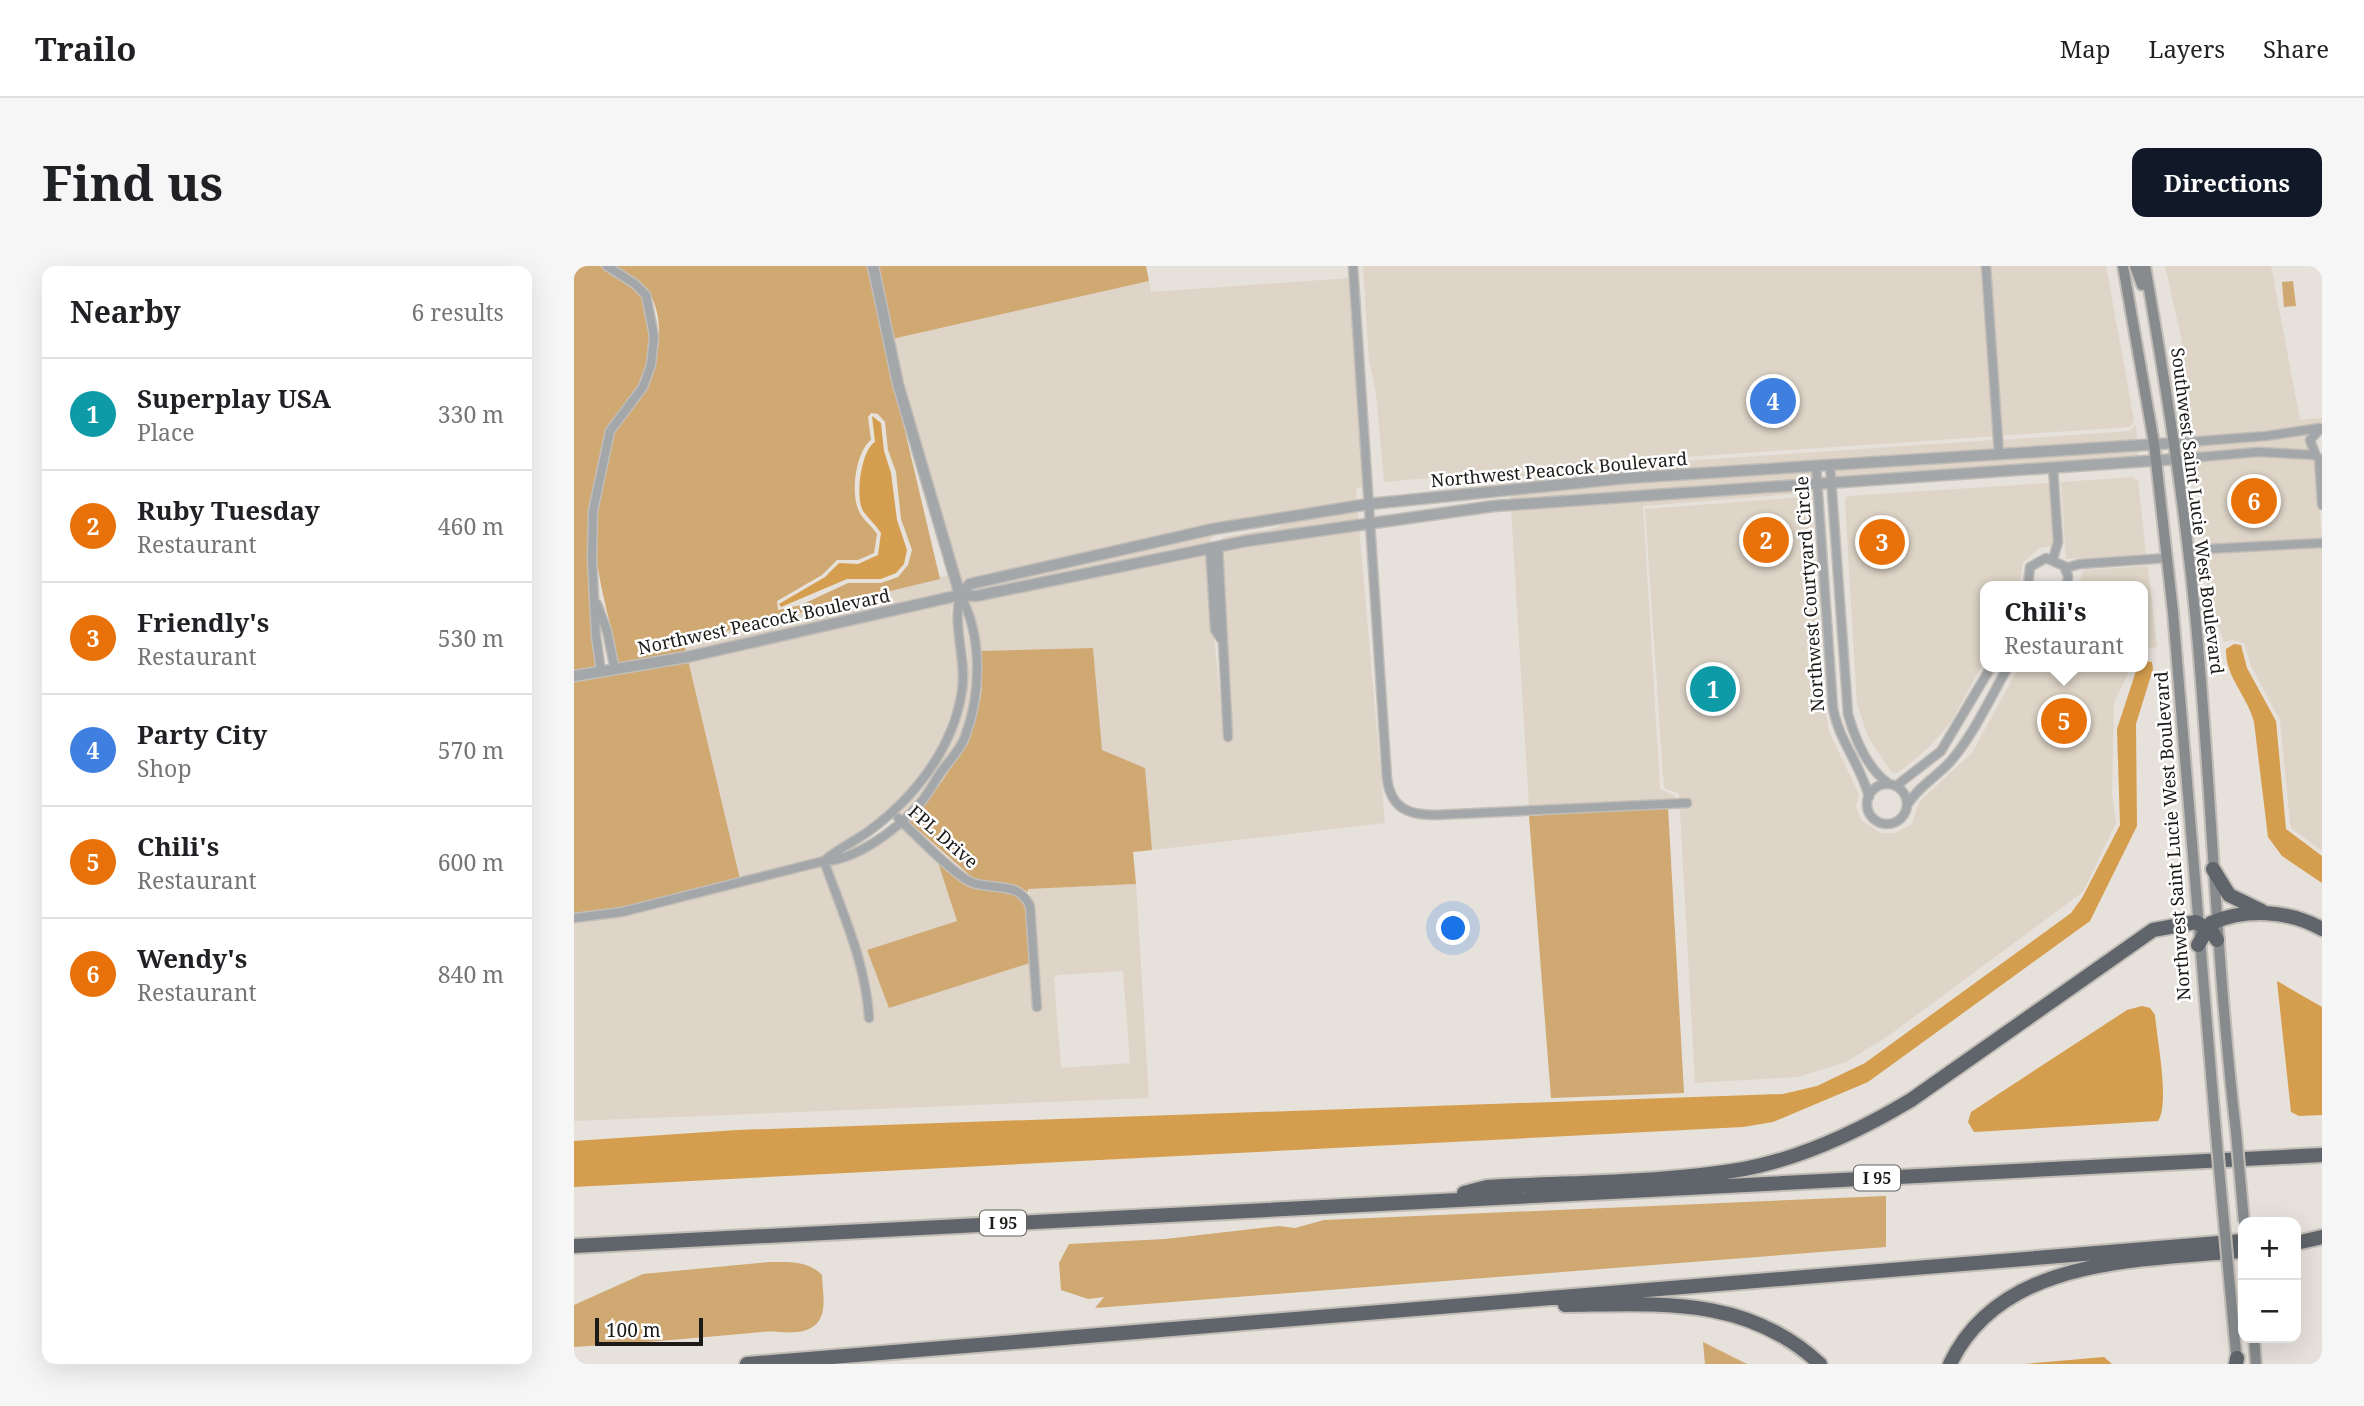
<!DOCTYPE html>
<meta charset="utf-8">
<style>
:root{--surface:#fff;--page:#f6f6f6;--text:#202124;--muted:#757577;--line:#e0e0e0;--accent:#111827}
body{margin:0;font-family:"Noto Serif",serif;background:var(--page);color:var(--text)}
.controls{position:absolute;right:21px;bottom:21px;display:grid;overflow:hidden;border-radius:14px;box-shadow:0 7px 28px #0002}
.controls button{width:63px;height:63px;display:grid;place-items:center;padding:0;border:0;border-bottom:2px solid var(--line);background:var(--surface);color:var(--text);font:35px sans-serif}
.scale{position:absolute;left:21px;bottom:18px;width:108px;box-sizing:border-box;padding-left:7px;border:4px solid #1d1b18;border-top:0;font-size:19px;line-height:24px;white-space:nowrap;color:#1d1b18;-webkit-text-stroke:5px #fff;paint-order:stroke}
.you{position:absolute;left:880px;top:663px;width:24px;height:24px;margin:-18px;border:5px solid #fff;border-radius:50%;background:#1a73e8;box-shadow:0 0 0 10px #1a73e833}
.badge{display:grid;place-items:center;width:46px;height:46px;border-radius:50%;background:var(--accent);color:#fff;font-size:23px;font-weight:700}
.pin{position:absolute;translate:-50% -50%;border:4px solid #fff;box-shadow:0 2px 7px #0006}
.popup{position:absolute;left:1406px;top:315px;width:168px;height:91px;box-sizing:border-box;display:grid;place-content:center;border-radius:14px;background:var(--surface);filter:drop-shadow(0 2px 5px #0005);font-size:23px;white-space:nowrap;color:var(--muted)}
.popup b{font-size:26px;color:var(--text)}
.popup::after{content:'';position:absolute;left:50%;top:100%;margin-left:-14px;border:14px solid transparent;border-top-color:var(--surface)}
.list{margin:0;padding:0;list-style:none}
h2{display:flex;justify-content:space-between;align-items:center;height:91px;margin:0;padding:0 28px;font-size:30px}
h2 small{font-size:23px;font-weight:400;color:var(--muted)}
.list li{display:grid;grid-template-columns:46px 1fr auto;gap:21px;align-items:center;box-sizing:border-box;height:112px;padding:0 28px;border-top:2px solid var(--line)}
.list b{display:block;font-size:26px;white-space:nowrap}
.list p{margin:0;font-size:23px;white-space:nowrap;color:var(--muted)}
.list em{font-size:23px;font-style:normal;color:var(--muted)}
.map{position:relative;flex:none;width:1748px;height:1098px;overflow:hidden;border-radius:14px}
header{display:flex;align-items:center;gap:42px;box-sizing:border-box;height:98px;padding:0 35px;background:var(--surface);border-bottom:2px solid var(--line)}
header strong{font-size:33px}
nav{display:flex;gap:38px;margin-inline-start:auto;font-size:24px}
.intro{display:flex;align-items:center;justify-content:space-between;box-sizing:border-box;height:168px;padding:0 42px}
h1{margin:0;font-size:49px}
.button{padding:18px 32px;border-radius:14px;background:var(--accent);color:#fff;font-size:24px;font-weight:700}
main{display:flex;gap:42px;padding:0 42px}
aside{flex:1;background:var(--surface);border-radius:14px;box-shadow:0 7px 28px #0002}
.map>svg:first-child{display:block}
.built{fill:#ded4c7;fill-rule:evenodd}
.green{fill:#d0a872;fill-rule:evenodd}
.water{fill:#d59e4e}
.lines{fill:none;stroke-linecap:round;stroke-linejoin:round}
.minor-casing{stroke:#c2bdb7;stroke-width:11}
.tertiary-casing{stroke:#c2bdb7;stroke-width:13}
.secondary-casing{stroke:#c2bdb7;stroke-width:14}
.motorway-casing{stroke:#c2bdb7;stroke-width:18}
.minor{stroke:#a4a7a9;stroke-width:8}
.tertiary{stroke:#a4a7a9;stroke-width:10}
.secondary{stroke:#878b8e;stroke-width:10}
.motorway{stroke:#5f656a;stroke-width:14}
.secondary-bridge-casing{stroke:#c2bdb7;stroke-width:14;stroke-linecap:butt}
.secondary-bridge{stroke:#878b8e;stroke-width:10}
.labels{text-anchor:middle;stroke-width:5;stroke-linejoin:round;paint-order:stroke}
.shield{fill:#fff;stroke:#615f5d;stroke-width:2}
.shield-label{font-size:16px;font-weight:bold;fill:#1d1b18}
.street-label{font-size:18px;fill:#1d1b18;stroke:#fff}
</style>
<header>
<strong>Trailo</strong>
<nav><a>Map</a><a>Layers</a><a>Share</a></nav>
</header>
<div class="intro"><h1>Find us</h1><a class="button">Directions</a></div>
<main>
<aside>
<h2>Nearby<small>6 results</small></h2>
<ul class="list">
<li><span class="badge" style="background:#0f9aa8">1</span><div><b>Superplay USA</b><p>Place</p></div><em>330 m</em></li>
<li><span class="badge" style="background:#e8710a">2</span><div><b>Ruby Tuesday</b><p>Restaurant</p></div><em>460 m</em></li>
<li><span class="badge" style="background:#e8710a">3</span><div><b>Friendly's</b><p>Restaurant</p></div><em>530 m</em></li>
<li><span class="badge" style="background:#3f7fe0">4</span><div><b>Party City</b><p>Shop</p></div><em>570 m</em></li>
<li><span class="badge" style="background:#e8710a">5</span><div><b>Chili's</b><p>Restaurant</p></div><em>600 m</em></li>
<li><span class="badge" style="background:#e8710a">6</span><div><b>Wendy's</b><p>Restaurant</p></div><em>840 m</em></li>
</ul>
</aside>
<div class="map">
<svg width="1748" height="1098" viewBox="0 0 1748 1098">
<rect width="100%" height="100%" fill="#e6e1da"/>
<path class="built" d="M789,0H1532L1560,154L1556,161L1007,198L810,216L802,127L795,94Z
M1591,0H1697L1726,154L1748,152V158L1620,172L1606,66Z
M776,12L790,221L782,222L783,236L548,278L395,314L388,321L318,73L575,15L577,26Z
M1562,159L1563,175L1429,184L1428,174L1556,165Z
M1734,168V185L1684,182L1622,187L1621,180Z
M1420,174L1421,184L935,218V208L1007,202Z
M1563,182L1564,192L1261,211L1260,202Z
M1684,189L1741,193L1748,273L1630,280L1622,194Z
M1238,203L1239,213L936,235V226Z
M1559,211L1564,215L1572,288L1492,293L1487,216Z
M1475,217L1480,274L1477,280L1465,282L1448,298L1446,320H1411V394L1377,456L1354,482L1324,507H1318L1294,471L1283,438L1271,237L1273,230Z
M1239,220L1240,234L1231,227L1069,240L1086,523L1101,530V533L955,541L937,242Z
M1232,231L1238,238L1249,428L1255,466L1285,528L1282,541L1288,555L1307,567H1321L1338,558L1345,536L1398,487L1445,401H1557L1540,437L1538,527L1542,557L1509,626L1314,770L1272,796L1224,811L1121,817L1105,528L1090,522L1071,243Z
M784,243V253L644,276L650,271L702,262L716,254Z
M785,261L811,557L578,584L571,502L528,485L519,382L405,385L398,342L393,334L632,286L650,475H658L648,283Z
M643,266L633,278L394,326L398,321Z
M1748,281V585L1718,563L1716,557L1706,454L1677,400L1670,377L1659,374L1650,376L1633,326L1630,287Z
M1574,300L1583,381L1569,383V320H1503L1510,304Z
M375,309L381,327L112,387L110,375Z
M380,334L377,347L385,391L384,426L370,467L348,512L316,545L248,592L166,613L114,394Z
M387,340L396,379L399,426L386,473L341,538L328,550L325,547L355,515L378,469L392,427L394,391Z
M327,560L363,593L384,655L293,684L315,741L456,697L459,744H467L460,639L454,623L562,618L575,832L0,855V656L50,650L247,600L284,701L290,725L291,756L299,755L298,724L292,699L256,599L266,598L298,581ZM549,705L556,797L487,802L480,712L484,709Z"/>
<path class="green" d="M0,0H26L60,22L69,33L76,71L74,94L66,116L33,164L17,234L13,285L21,404L0,406Z
M40,0H295L308,68L366,313L110,375L112,387L45,400C37,350 17,305 23,253C26,226 30,190 41,165C46,153 60,143 67,132C85,102 95,50 71,21C62,10 51,7 40,0ZM297,147L304,148L311,156L314,184L322,206L327,253L338,284L334,299L324,311L307,317H274L227,339L204,344L203,335L248,309L263,294H284L300,287L303,268C298,260 288,253 285,245C276,228 282,185 297,174L294,151Z
M304,0H572L575,15L318,73Z
M1719,15L1722,40L1710,41L1708,16Z
M519,382L528,484L571,502L578,584L559,586L562,618L454,623V626L442,619L400,613L334,555C366,524 400,473 407,429C409,415 406,399 405,385Z
M114,394L166,613L48,643L0,649V414Z
M1094,541L1110,827L977,832L955,550Z
M363,593L396,620L447,630L452,640L456,697L315,742L293,684L383,655Z
M1312,930V981L521,1042L530,1031L514,1033L487,1024L485,997L495,978L591,973L705,960L721,962L750,954Z
M195,996C214,996 234,994 248,1009C248,1024 255,1049 240,1060C225,1071 205,1064 188,1066C125,1072 63,1077 0,1081V1039L69,1008Z
M1129,1076L1173,1098H1131Z"/>
<path class="water" d="M298,150L307,157L310,185L317,207L323,254L333,284L330,298L322,307L307,313H273L207,341L205,338L251,311L265,297L284,298L304,289L307,267C302,259 294,252 289,245C281,231 287,184 301,176Z
M1660,378L1667,379L1673,402L1702,455L1712,563L1748,590V617L1708,590L1694,571L1680,456C1673,429 1651,411 1652,383Z
M1572,395L1578,396L1579,403L1562,458L1563,560L1516,655L1294,816L1199,856L1169,861L0,921V875L163,864L1209,828L1243,820L1291,797L1497,647L1508,632L1546,559L1543,463L1563,402L1569,401Z
M1703,715L1748,741V849L1725,850L1717,846Z
M1568,740L1576,742L1581,749C1583,774 1596,837 1584,855L1400,866L1394,856L1397,846L1553,744Z
M1530,1091L1538,1098H1450Z"/>
<g class="lines">
<g class="minor-casing">
<path id="minor" d="M779,0L813,513C817,542 834,549 861,549L1113,537
M1412,0L1425,188
M1601,177L1692,170L1746,162
M1742,190L1736,174L1746,163
M1745,192L1748,239
M1603,193L1684,186L1741,189
M1256,198L1274,448C1281,473 1294,503 1315,518
M1242,199L1259,442C1265,475 1287,499 1295,531
M1479,201L1484,276L1479,293
M644,280L654,471
M636,281L641,364L647,373
M1613,284L1748,277
M1491,302L1506,298L1593,292
M1454,320L1456,301L1472,292L1490,300L1494,310L1493,320
M23,338L33,365L41,404
M27,406L22,370L18,293L19,245L36,165L69,121L77,99L80,70L72,29L61,18L33,0
M1293 538a20 20 0 1 1 40 0a20 20 0 1 1-40 0Z
M1322,520L1367,485L1417,401
M1333,539C1345,520 1362,511 1376,496C1400,468 1416,432 1434,401
M324,552C340,567 382,611 399,617C421,624 444,615 456,640L463,741
M250,595C263,583 280,576 295,565C340,532 379,483 388,425C393,393 378,361 386,329
M250,595C268,646 292,697 295,752
M0,652L48,646L250,595C282,594 320,565 342,542C353,531 360,515 370,502C377,493 387,482 391,471C407,428 409,370 386,329"/>
</g>
<g class="tertiary-casing">
<path id="tertiary" d="M299,0L324,118L386,329
M386,329L396,318L639,263L795,238L1053,212L1601,177
M0,410L113,391L386,329L402,330L672,275L920,240L1603,193"/>
</g>
<g class="secondary-casing">
<path id="secondary" d="M1549,0L1580,177L1599,346L1642,868
M1561,0L1568,19
M1571,0C1593,126 1613,252 1624,379C1638,541 1643,704 1662,866
M1654,1001L1663,1098
M1680,1072L1682,1098"/>
</g>
<g class="motorway-casing">
<path id="motorway" d="M1639,603L1655,629L1688,645
M1624,679L1637,657C1672,642 1714,644 1748,663
M890,927L913,921C995,916 1090,917 1170,903C1228,892 1287,864 1337,834L1579,664L1622,656L1638,666L1643,674
M1722,977L1748,971
M0,980L1748,889
M991,1039C1084,1038 1172,1029 1246,1098
M173,1098L1669,975
M1376,1098C1427,991 1563,995 1665,985
M1662,1098L1663,1092"/>
</g>
<use href="#minor" class="minor"/>
<use href="#tertiary" class="tertiary"/>
<use href="#secondary" class="secondary"/>
<use href="#motorway" class="motorway"/>
<g class="secondary-bridge-casing">
<path id="secondary-bridge" d="M1662,866L1670,956
M1642,868L1654,1001"/>
</g>
<use href="#secondary-bridge" class="secondary-bridge"/>
</g>
<g class="labels">
<g class="shield">
<rect x="1280" y="899.5" width="46" height="25" rx="5"/>
<rect x="406" y="944.5" width="46" height="25" rx="5"/>
</g>
<g class="shield-label">
<text x="1303" y="918">I 95</text>
<text x="429" y="963">I 95</text>
</g>
<g class="street-label">
<text transform="translate(985 204) rotate(-5)" y="6">Northwest Peacock Boulevard</text>
<text transform="translate(1623 245) rotate(83)" y="6">Southwest Saint Lucie West Boulevard</text>
<text transform="translate(1236 328) rotate(-94)" y="6">Northwest Courtyard Circle</text>
<text transform="translate(190 356) rotate(-12)" y="6">Northwest Peacock Boulevard</text>
<text transform="translate(1599 570) rotate(-94)" y="6">Northwest Saint Lucie West Boulevard</text>
<text transform="translate(369 571) rotate(41)" y="6">FPL Drive</text>
</g>
</g>
</svg>
<div class="controls">
<button>+</button>
<button>−</button>
</div>
<div class="scale">100 m</div>
<div class="you"></div>
<div class="pin badge" style="left:1139px;top:423px;background:#0f9aa8">1</div>
<div class="pin badge" style="left:1192px;top:274px;background:#e8710a">2</div>
<div class="pin badge" style="left:1308px;top:276px;background:#e8710a">3</div>
<div class="pin badge" style="left:1199px;top:135px;background:#3f7fe0">4</div>
<div class="pin badge" style="left:1490px;top:455px;background:#e8710a">5</div>
<div class="popup"><b>Chili's</b>Restaurant</div>
<div class="pin badge" style="left:1680px;top:235px;background:#e8710a">6</div>
</div>
</main>
